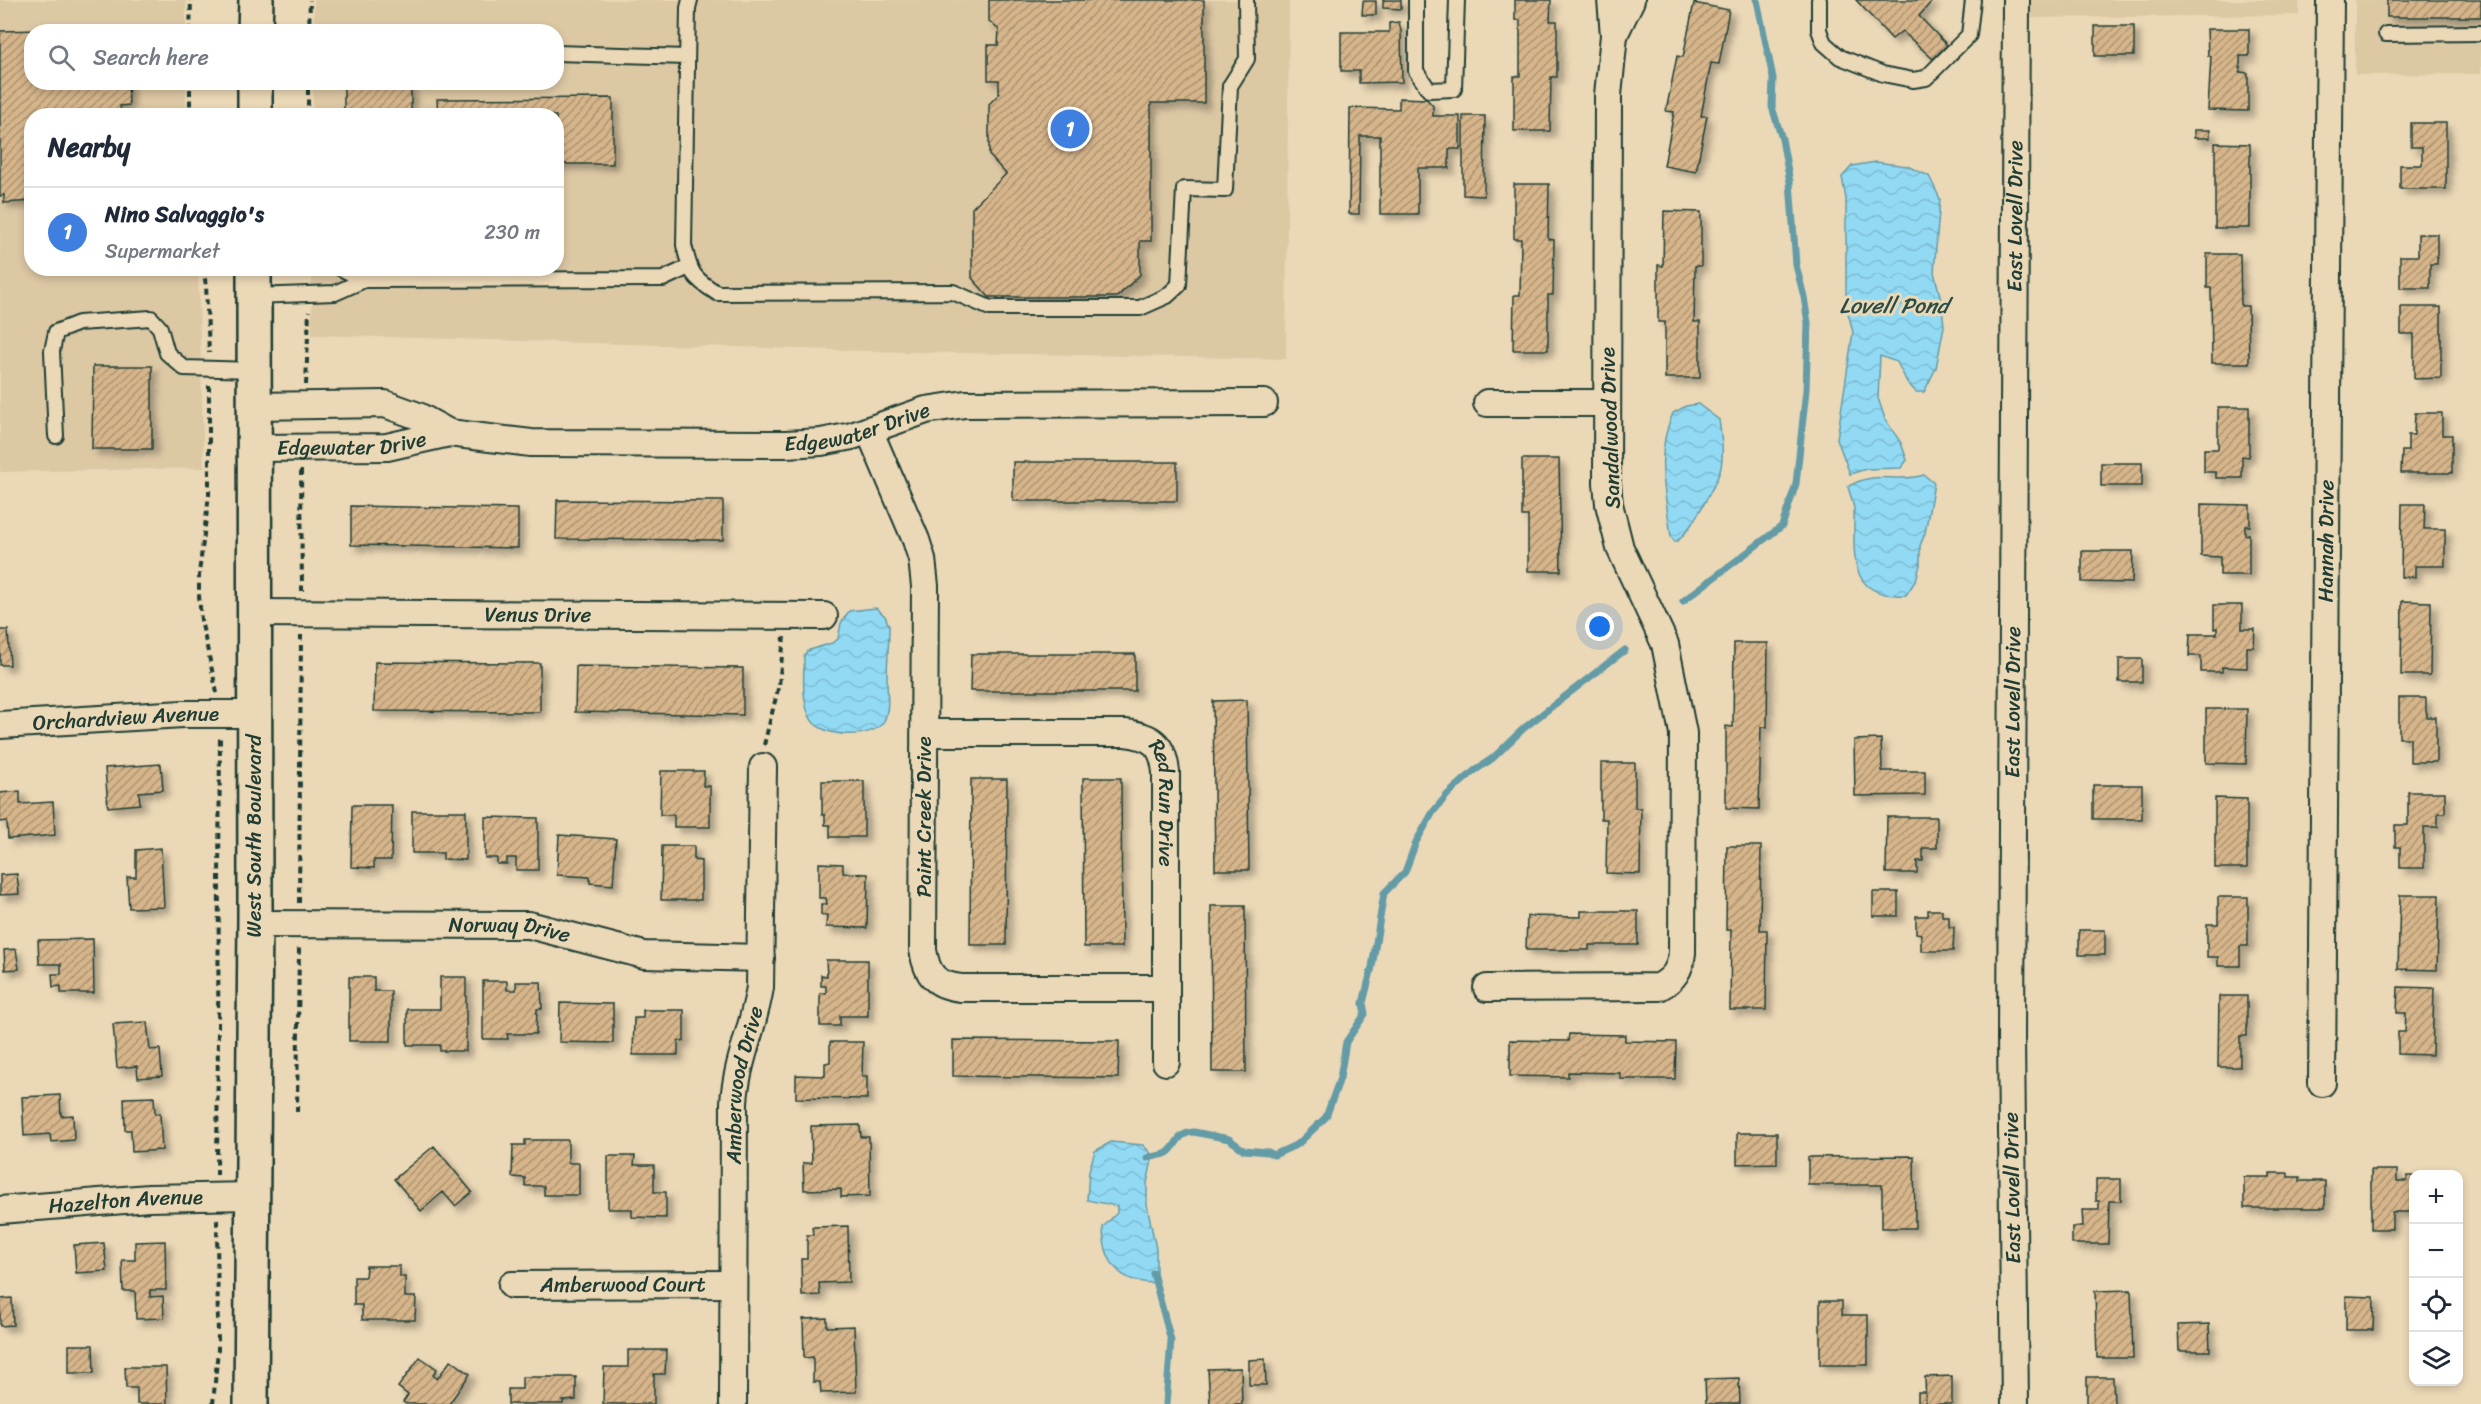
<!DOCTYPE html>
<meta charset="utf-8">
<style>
:root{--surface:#fff;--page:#f6f6f7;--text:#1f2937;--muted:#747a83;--line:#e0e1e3;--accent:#ea580c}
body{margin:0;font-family:Sriracha,sans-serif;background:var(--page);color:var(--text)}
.controls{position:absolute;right:18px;bottom:18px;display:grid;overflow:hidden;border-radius:12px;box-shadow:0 3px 9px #0003}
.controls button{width:54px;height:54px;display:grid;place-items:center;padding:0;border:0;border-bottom:2px solid var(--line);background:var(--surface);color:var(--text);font:30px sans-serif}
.you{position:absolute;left:1600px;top:627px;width:21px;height:21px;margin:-15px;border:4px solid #fff;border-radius:50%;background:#1a73e8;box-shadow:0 0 0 9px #1a73e833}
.badge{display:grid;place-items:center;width:39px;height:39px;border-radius:50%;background:var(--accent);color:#fff;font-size:20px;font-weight:700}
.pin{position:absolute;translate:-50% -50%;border:3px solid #fff;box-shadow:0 2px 6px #0006}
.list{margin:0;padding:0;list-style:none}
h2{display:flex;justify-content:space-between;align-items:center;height:78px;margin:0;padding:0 24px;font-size:26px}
h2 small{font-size:20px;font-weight:400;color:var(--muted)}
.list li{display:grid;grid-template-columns:39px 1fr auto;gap:18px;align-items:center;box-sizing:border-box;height:90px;padding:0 24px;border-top:2px solid var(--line)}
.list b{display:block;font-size:22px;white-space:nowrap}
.list p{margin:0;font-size:20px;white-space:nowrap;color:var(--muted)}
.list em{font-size:20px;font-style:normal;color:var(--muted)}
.icon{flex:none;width:33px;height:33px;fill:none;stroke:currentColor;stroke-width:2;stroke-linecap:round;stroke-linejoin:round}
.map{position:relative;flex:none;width:2481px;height:1404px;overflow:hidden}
.search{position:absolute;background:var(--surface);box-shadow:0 3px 9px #0003;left:24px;top:24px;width:540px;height:66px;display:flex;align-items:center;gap:15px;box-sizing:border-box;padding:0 21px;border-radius:24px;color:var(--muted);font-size:22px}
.panel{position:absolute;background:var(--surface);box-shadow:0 3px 9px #0003;left:24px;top:108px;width:540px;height:168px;border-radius:24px}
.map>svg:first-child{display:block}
.built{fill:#ddc8a4}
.water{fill:url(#water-waves);stroke:#649ba7;stroke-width:1.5}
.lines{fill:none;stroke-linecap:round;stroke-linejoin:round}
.stream{stroke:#649ba7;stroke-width:7}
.building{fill:url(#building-hatch);stroke:#1f3d34;stroke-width:1.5;filter:url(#shadow)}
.lane-casing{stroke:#1f3d34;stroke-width:18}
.street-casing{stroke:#1f3d34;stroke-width:30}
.secondary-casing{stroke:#1f3d34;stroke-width:38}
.path{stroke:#1f3d34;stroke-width:4;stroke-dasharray:6 4.5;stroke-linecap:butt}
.lane{stroke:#ebd8b6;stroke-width:14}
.street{stroke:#ebd8b6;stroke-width:26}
.secondary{stroke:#ebd8b6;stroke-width:33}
.labels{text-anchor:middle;stroke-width:6;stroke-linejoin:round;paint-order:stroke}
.street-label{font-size:21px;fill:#1f3d34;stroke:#ebd8b6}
.water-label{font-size:22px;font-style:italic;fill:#2a4d47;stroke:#ebd8b6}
</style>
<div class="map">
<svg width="2481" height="1404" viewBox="0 0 2481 1404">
<defs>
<pattern id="water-waves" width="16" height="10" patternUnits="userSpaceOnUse" patternTransform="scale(1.5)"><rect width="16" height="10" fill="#92daf4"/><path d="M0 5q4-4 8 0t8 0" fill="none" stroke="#7dbcd2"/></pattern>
<pattern id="building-hatch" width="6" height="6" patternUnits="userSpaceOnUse" patternTransform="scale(1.5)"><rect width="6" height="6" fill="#d6b58b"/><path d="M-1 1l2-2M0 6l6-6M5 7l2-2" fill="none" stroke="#ad9472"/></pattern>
<filter id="shadow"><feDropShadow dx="5.5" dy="5.5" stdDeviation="3" flood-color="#0004"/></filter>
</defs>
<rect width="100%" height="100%" fill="#ebd8b6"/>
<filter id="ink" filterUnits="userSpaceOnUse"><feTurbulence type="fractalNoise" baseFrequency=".0167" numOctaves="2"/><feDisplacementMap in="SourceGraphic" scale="12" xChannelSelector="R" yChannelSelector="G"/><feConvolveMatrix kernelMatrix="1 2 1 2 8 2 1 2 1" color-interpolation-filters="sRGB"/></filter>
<g filter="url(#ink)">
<path class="built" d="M0,0H186V31L32,32V82L186,83V115L32,116V268L198,269L204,468L0,472Z
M314,0H1289L1286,359L908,352L312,335V269L556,268V116L313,115V83L556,82V32L314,31Z
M2027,0H2299V15L2027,18Z
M2355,0H2481V74L2355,75Z"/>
<path class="water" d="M1876,162L1907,166L1929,176L1940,199L1934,272L1941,300L1944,326L1936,368L1924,392H1916L1907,382L1897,362L1880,356L1878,398L1885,419L1901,443L1907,460L1901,468L1866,469L1850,474L1837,439L1853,332L1846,305V199L1842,177L1852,166Z
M1698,404L1719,420C1721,436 1724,451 1721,467C1718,481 1687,538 1675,542L1671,537C1666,493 1654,456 1673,413L1686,406Z
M1924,475L1934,483L1925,533L1920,546V565L1916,580L1906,595C1845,599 1855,552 1854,509C1853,502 1850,494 1848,487C1876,469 1896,484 1924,475Z
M876,608L885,616L889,626C889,644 887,662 887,681C887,694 890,709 884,721C874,740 821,738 811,719C801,702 804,675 804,656L807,651L832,643L838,639L841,623L849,611Z
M1111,1142L1143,1145L1153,1156L1147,1183V1205L1156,1249V1282C1150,1284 1144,1282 1137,1281C1112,1275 1103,1251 1103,1227L1117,1213V1206L1087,1200L1089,1171L1095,1151Z"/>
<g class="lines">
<path class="stream" d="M1683,601L1782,526L1796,484L1806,390L1808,323L1804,297L1796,265L1790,182L1782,139L1772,107L1773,78L1757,0
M1147,1158C1152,1156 1162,1156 1167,1153C1178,1146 1176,1133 1194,1132L1229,1139L1244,1150L1268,1152L1274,1155L1298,1144L1326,1117L1340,1078L1346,1042L1365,1014L1363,1003L1372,967L1384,893L1405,872L1416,842L1433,812L1448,794L1474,771L1493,758L1524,728L1625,650
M1153,1273L1171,1341L1166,1404"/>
</g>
<path class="building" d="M989,0H1204V103H1151V241H1140V275L1117,297H989L972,278V208L1006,174L989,155V104L999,94V80H988V45H998L999,30L989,21Z
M1383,0H1401V9L1383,8Z
M1515,0H1551L1550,21H1557V77H1551L1550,131H1514V76H1520V20H1515Z
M1856,0H1933L1919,16L1947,45L1933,59L1902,31L1892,39Z
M2387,0H2481V17H2387Z
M1363,1H1376V15H1362Z
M1694,3L1729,10L1719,64L1711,63L1701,116H1707L1696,172L1664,166L1674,112L1666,111L1677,56L1683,57Z
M1399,22L1401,31L1402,82L1359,83V71H1341V32H1389V23Z
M2095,26H2134V56H2095Z
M2207,29H2249V56H2240V72L2248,73V111L2208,110L2211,56H2208Z
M41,30V32H32V82H128L129,105L120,106L121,116H32V201L4,203V195L0,196V31Z
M344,83L411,84V116H344Z
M613,98V164H556V116H438L437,99Z
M1399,98L1427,99L1433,106V116H1460V149H1449V168H1418V214H1380V136H1360L1359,214H1349L1350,108L1399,109Z
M1463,116H1485L1484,196L1463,195Z
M2411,123H2446V189H2400V165H2422V147H2411Z
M2194,130H2210V138H2194Z
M2215,143L2250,144V228H2215Z
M1514,184H1549L1548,239L1554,240L1553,295H1548V350H1513L1514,295H1520L1521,239H1514Z
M1664,211L1701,212V266H1695L1694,322H1700V378H1665V322H1658V265L1663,266Z
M2418,234H2437V264H2430V288H2400V256H2418Z
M2207,254H2240L2241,306H2248L2249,363H2212L2211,288H2207Z
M2401,307H2441V378L2414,379V334H2401Z
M93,366H152V449H92Z
M2218,407H2249V457L2242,456V478H2216V472H2204V449H2218Z
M2415,413H2442V435H2452V473H2401L2402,451H2408V435H2414Z
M1522,459H1559L1561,571H1528V516H1522Z
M1013,462H1177V501H1013Z
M2101,463H2142V486H2101Z
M557,500L723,501V540L556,539Z
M2201,504L2250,505V526H2245V535L2249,534V575H2220V557L2201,556Z
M2402,504H2425L2424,529H2445V566H2415V577H2401Z
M351,506L518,509V548L351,545Z
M2082,551H2133L2132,583L2082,582Z
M2402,601L2431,602L2430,675H2401Z
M2214,605H2242V629H2255L2254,647H2247V668L2222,667V672H2201V656H2189L2190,634H2217V628L2214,629Z
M0,630H8L10,665H0Z
M1734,643H1768L1767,727H1761L1759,809L1726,808V726L1733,727Z
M971,654H1135V691H970Z
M2119,659H2142V682H2119Z
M375,662L540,663V712L374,711Z
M576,666L743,668V715L575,712Z
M2399,698H2426V717H2436V762H2410V738H2399Z
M1247,700L1249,870H1215L1213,701Z
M2206,709H2247L2246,764L2206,763Z
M1881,739L1882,771H1925V795L1855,796L1854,740Z
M1601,763H1635V808H1641L1640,874L1606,873L1607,819H1601Z
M161,764L163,790L139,792L140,804L108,807L105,768Z
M661,771H704L703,786H710V827H674V815H660Z
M1083,778H1121L1122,947H1084Z
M971,779H1007L1006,945H970Z
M822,781H864V837H830V825H825V815H822Z
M2093,785H2142V819H2093Z
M20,791V804L53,802L55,835L8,839L7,821L0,822V793Z
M2408,792H2445V813H2438V827H2424V868H2400V847H2395V825H2408Z
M2215,798L2247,799V868H2215Z
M352,805H392L391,860H374V868L351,867Z
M412,811H466V860L443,859V853H412Z
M485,817L538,818V870H516V858H507V864H497V858H485Z
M1887,817H1937V848H1923V861H1917V873H1886Z
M559,835L616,839L613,885L590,883V877L557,875Z
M662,846H694V860L701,861V900H661Z
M1727,846H1761L1760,930H1767L1766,1010H1730L1731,930H1726Z
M161,848L164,907L129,908L127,877H136V850Z
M819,863L843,864V873L868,874L867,928L826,927L827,915H821V904H827L826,898H819Z
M17,874L19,894L0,895V875Z
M1873,892H1898V916H1873Z
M2400,895H2439L2437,970L2398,969Z
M2218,897H2248V946H2240V966H2218V957H2207V924H2218Z
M1211,906H1245L1246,1072H1212Z
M1928,910H1942V916H1949V927H1954L1953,951H1921V934L1916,933V916H1928Z
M1581,911H1638V945H1589V950H1526L1527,916L1581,917Z
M2079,930H2105V955H2079Z
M93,939L94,993H61V986L53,987L52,974H61V964H39L38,940Z
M16,949L19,969L5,970L4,950Z
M826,960H868V1016H840V1026H820V993H826V986H821V975L827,976Z
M349,977H374V991H391V1041H349Z
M440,977H466V1051H440V1045H407V1009H440Z
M483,981H507V990H516V982H541L542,1009H537L536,1034H507L508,1039H483Z
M2398,987L2434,988L2432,1055L2398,1054V1032H2405L2406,1013H2397Z
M2219,996H2247V1036H2240V1067H2218Z
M560,1003L613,1004V1043L559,1042Z
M643,1010H684V1041H678V1055H633L634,1018H643Z
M147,1022L150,1050L160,1049L162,1076L138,1078L137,1066L117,1068L113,1024Z
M1569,1034L1625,1035V1041L1676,1042L1675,1079H1620V1073L1568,1072V1077L1510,1076V1040L1568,1041Z
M953,1040L1119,1041L1118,1078L953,1076Z
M830,1042H863L862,1076H867V1099L796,1098V1075L825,1076V1063L830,1062Z
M60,1095L61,1116L73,1115L74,1140L51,1142L50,1134L24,1136L22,1097Z
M154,1097L155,1114L160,1113L162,1150L132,1152L131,1130H125L124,1098Z
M860,1125L861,1137H869L870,1196L841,1197V1189L804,1190L803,1163H812L811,1126Z
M1737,1133H1777V1163L1737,1164Z
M525,1140H568V1163H579V1195H544V1186H525V1178L512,1177L513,1145H525Z
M434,1146L472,1192L455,1206L443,1192L421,1211L394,1179Z
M608,1156H635L634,1165H654V1192H666V1218L632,1217V1209H608Z
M1914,1156L1915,1228H1882V1185H1808V1157Z
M2371,1170H2397V1181H2407V1176H2414V1212H2392V1229H2371Z
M2270,1173H2288V1177H2300V1181H2325V1208H2244V1177H2270Z
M2096,1179H2121V1201H2109L2108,1244H2072V1227H2083L2082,1210H2099V1201H2096Z
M848,1226L849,1282L819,1283L820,1295L802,1296L801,1259H807V1235H813L812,1227Z
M165,1241L166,1290H150V1297L163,1296L164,1318L136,1319L135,1291H123L122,1260H135V1242Z
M104,1243L107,1271L76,1273L74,1245Z
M366,1266H400V1277H405V1297H416L415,1320H362V1305H354V1277H365Z
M2131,1290L2133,1358H2097L2095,1291Z
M2346,1296L2374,1297L2373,1330H2346Z
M12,1298L13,1325L0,1326V1299Z
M1820,1301H1842V1315H1868V1365H1820Z
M827,1318V1327L854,1326L856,1392L821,1393L820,1382H813V1357L804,1358L803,1319Z
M2209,1324L2210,1351H2179L2178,1325Z
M69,1345H93L94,1373H69Z
M628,1350H666L665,1374H654V1404H603L604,1367H628Z
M420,1357L437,1369L433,1375L437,1379L451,1360L470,1374L449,1404H406L403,1402L408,1395L398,1387Z
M1265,1359L1266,1385H1249V1360Z
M125,1367H166L167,1404H137V1388H126Z
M1241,1368L1242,1404H1210L1208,1369Z
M1952,1376V1404H1926L1925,1377Z
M522,1377H576V1400L563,1401V1404H508V1389H522Z
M2087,1377H2113L2114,1404H2087Z
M1739,1378L1740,1404H1706L1705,1379Z
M1918,1392H1925L1926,1404H1918Z"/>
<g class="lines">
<g class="lane-casing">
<path id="lane" d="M690,0L688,8L684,245C690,272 692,278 717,293L953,292L990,308H1140L1167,296L1179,285L1184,189L1225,190L1230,86L1247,59L1246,0
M1416,0V71L1429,90L1454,89L1457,0
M1819,0V30L1824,43L1840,57L1883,74L1913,80L1926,78L1969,35L1973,0
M2386,34L2481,33
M556,53L687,57
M340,268L364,280
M254,296L335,293L364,280L663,279L689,267
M56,436L52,351L56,332L79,323L151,318L160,328L167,353L184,368L254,370"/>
</g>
<g class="street-casing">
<g id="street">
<path d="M1611,0L1614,35L1631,0"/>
<path d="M1487,403H1607"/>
<path d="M869,430L916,540L922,559L925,586L923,950C927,975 935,985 961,988H1166"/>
<path id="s1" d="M449,433L531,443L786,444L821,442L852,436L926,410L965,404L1264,403"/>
<path id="s2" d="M254,448L387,447L449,433L418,416L385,404L254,406"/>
<path id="s3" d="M253,613L824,616"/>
<path id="s4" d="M0,725L183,714H253"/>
<path id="s5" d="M925,733H1125C1152,736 1163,744 1166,772V1062"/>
<path id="s6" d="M254,924L529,925L644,955L761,958"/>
<path d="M1487,988L1659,987C1674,979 1680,970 1682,953L1683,733L1665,644L1620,548L1609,504L1607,483L1608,95L1614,35"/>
<path id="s7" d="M2322,1083L2330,0"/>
<path id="s8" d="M0,1210L149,1198L251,1196"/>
<path id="s9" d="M512,1285L733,1284"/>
<path id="s10" d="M733,1404L734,1103C736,1063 754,1027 760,987L763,767"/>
<path id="s11" d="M2015,1404L2011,1038L2016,0"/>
</g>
</g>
<g class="secondary-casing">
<path id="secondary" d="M255,32L256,0
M255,116V82
M251,1404L255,917L254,268"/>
</g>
<path class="path" d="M190,32L191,0
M309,32L310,0
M190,116V82
M308,116V82
M203,268L206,285L209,353
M209,385V495L199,573V595L201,620L217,693
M306,385L309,311
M301,470L302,591
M764,745L779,685L784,637
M299,903L301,635
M297,1112L299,947
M217,1175L220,736
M213,1404L218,1349L217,1219"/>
<use href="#lane" class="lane"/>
<use href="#street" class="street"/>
<use href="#secondary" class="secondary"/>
</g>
</g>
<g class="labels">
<g class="street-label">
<text dy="7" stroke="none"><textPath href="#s11" startOffset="1188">East Lovell Drive</textPath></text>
<text dy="7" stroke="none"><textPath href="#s1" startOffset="411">Edgewater Drive</textPath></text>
<text transform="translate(1610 428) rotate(-92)" y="7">Sandalwood Drive</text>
<text dy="7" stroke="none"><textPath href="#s2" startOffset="98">Edgewater Drive</textPath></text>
<text dy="7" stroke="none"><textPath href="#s7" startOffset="542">Hannah Drive</textPath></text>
<text dy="7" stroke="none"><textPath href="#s3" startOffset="285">Venus Drive</textPath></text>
<text dy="7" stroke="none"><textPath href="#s11" startOffset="702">East Lovell Drive</textPath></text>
<text dy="7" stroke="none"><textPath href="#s4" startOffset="126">Orchardview Avenue</textPath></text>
<text dy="7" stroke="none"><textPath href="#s5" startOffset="294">Red Run Drive</textPath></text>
<text transform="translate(924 817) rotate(-90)" y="7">Paint Creek Drive</text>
<text transform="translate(254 836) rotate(-90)" y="7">West South Boulevard</text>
<text dy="7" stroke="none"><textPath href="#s6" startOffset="256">Norway Drive</textPath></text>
<text dy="7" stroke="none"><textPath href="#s10" startOffset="320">Amberwood Drive</textPath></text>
<text transform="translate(2012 1188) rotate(-91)" y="7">East Lovell Drive</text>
<text dy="7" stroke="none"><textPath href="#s8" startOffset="126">Hazelton Avenue</textPath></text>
<text dy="7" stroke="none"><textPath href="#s9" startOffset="111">Amberwood Court</textPath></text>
</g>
<g class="water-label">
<text x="1894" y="313">Lovell Pond</text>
</g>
</g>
</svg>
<div class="controls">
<button>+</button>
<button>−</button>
<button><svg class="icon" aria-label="locate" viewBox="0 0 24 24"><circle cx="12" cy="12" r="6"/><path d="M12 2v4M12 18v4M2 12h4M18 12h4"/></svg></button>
<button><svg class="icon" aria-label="layers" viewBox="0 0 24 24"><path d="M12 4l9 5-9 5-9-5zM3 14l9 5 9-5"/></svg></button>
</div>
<div class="you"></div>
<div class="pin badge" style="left:1070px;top:129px;background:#3f7fe0">1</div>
<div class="search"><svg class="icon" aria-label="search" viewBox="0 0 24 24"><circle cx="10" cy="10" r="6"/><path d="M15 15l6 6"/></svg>Search here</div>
<section class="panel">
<h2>Nearby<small></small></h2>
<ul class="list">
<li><span class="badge" style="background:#3f7fe0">1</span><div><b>Nino Salvaggio's</b><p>Supermarket</p></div><em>230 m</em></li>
</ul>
</section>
</div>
